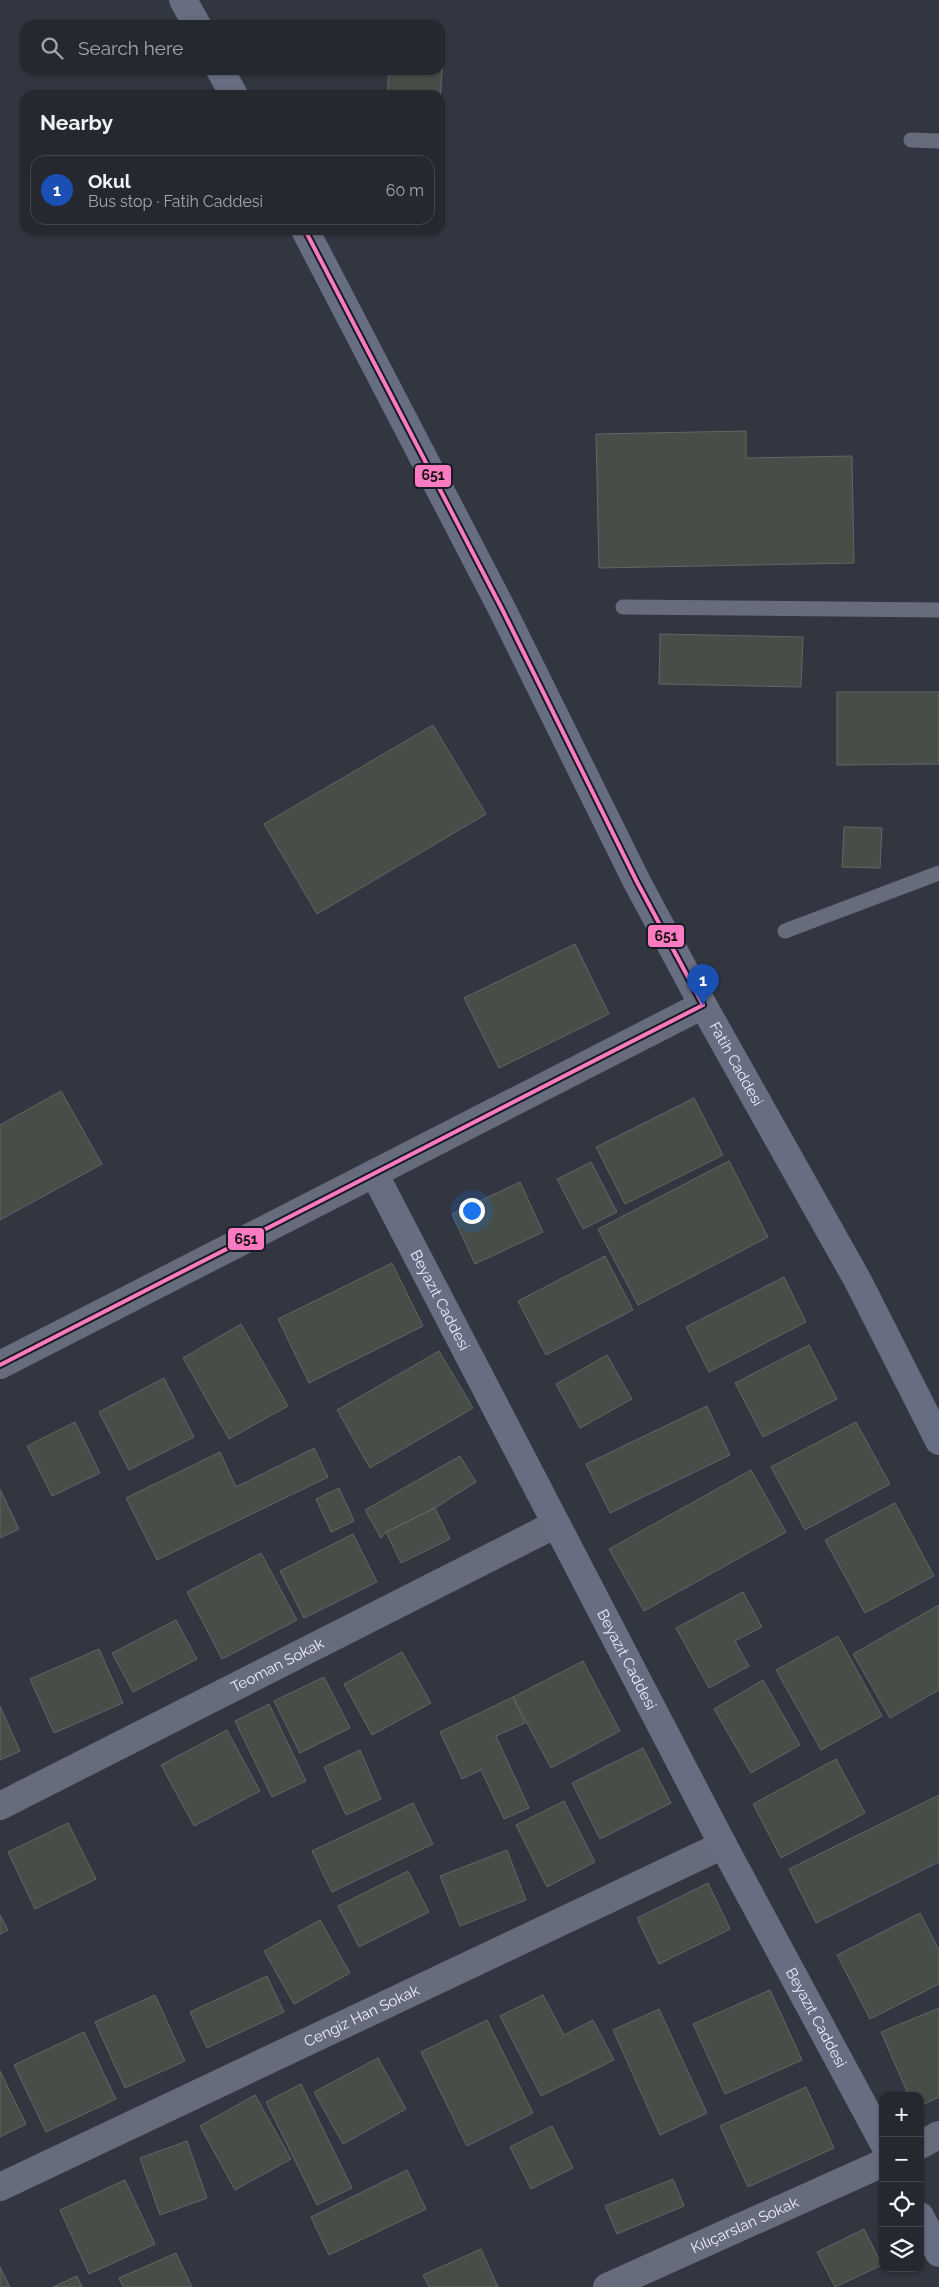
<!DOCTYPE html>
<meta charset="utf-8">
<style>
:root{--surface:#262830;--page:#2e3038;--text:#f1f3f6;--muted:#a4a6ab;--line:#42444c;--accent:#1a73e8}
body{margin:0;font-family:Raleway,sans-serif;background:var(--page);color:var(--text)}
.controls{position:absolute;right:15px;bottom:15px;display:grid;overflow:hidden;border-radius:10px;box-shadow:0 1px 4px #0004}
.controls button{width:45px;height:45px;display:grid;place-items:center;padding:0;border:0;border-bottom:1px solid var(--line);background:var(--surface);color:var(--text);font:25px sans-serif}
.you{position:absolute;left:471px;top:1210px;width:18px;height:18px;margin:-12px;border:4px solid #fff;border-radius:50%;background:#1a73e8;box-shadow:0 0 0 8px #1a73e833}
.badge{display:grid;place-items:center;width:32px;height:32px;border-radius:50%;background:var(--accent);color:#fff;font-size:16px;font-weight:700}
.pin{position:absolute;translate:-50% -41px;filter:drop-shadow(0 1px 2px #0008)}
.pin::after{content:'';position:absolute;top:26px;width:18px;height:15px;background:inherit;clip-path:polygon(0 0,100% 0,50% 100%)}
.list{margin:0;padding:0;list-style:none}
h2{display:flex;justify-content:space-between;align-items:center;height:65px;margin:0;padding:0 20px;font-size:21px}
h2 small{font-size:16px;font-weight:400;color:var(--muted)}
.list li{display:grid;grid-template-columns:32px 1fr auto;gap:15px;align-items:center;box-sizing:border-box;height:70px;margin:0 10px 10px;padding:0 10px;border:1px solid var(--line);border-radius:15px}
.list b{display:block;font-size:19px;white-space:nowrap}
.list p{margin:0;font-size:16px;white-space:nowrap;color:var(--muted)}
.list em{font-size:16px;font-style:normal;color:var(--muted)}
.icon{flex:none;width:28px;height:28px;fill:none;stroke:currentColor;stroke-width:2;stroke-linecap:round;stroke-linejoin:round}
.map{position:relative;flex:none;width:939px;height:2287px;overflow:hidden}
.search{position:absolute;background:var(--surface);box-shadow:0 1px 4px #0004;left:20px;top:20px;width:425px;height:55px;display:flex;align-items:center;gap:12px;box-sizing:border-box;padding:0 18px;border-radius:15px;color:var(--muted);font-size:19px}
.panel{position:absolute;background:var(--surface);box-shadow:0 1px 4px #0004;left:20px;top:90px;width:425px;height:145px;border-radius:15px}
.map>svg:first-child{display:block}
.building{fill:#474d47;stroke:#626666}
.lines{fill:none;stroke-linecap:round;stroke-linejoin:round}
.lane{stroke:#676c7c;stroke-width:15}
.street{stroke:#676c7c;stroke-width:28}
.secondary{stroke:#686e81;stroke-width:28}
.bus-1-casing{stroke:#181b24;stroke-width:8}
.bus-1{stroke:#fe7ac1;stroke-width:4}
.labels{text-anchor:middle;stroke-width:4.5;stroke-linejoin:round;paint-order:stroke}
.street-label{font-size:15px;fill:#ebf0fc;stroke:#181b24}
.line-badge{stroke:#181b24;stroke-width:2}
.pale-badge-label{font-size:14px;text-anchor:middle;font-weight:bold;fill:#111}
</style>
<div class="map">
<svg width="939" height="2287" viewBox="0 0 939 2287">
<rect width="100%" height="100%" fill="#323640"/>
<path class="building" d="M440,61H443L440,100V95H387L389,70H440Z
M746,431V458L852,456L854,563L599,568L596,434Z
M660,634L803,637L801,687L659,684Z
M837,692H939V764L837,765Z
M433,725L486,814L317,914L264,824Z
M844,827L882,828L880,868L842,867Z
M575,944L609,1014L499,1068L464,998Z
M61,1091L102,1164L0,1220V1125Z
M694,1098L723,1155L625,1204L596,1147Z
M729,1161L768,1237L638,1305L598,1229Z
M591,1162L617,1212L583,1229L557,1179Z
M520,1182L543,1232L475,1264L452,1214Z
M605,1256L633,1310L546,1355L518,1301Z
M392,1263L423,1326L309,1383L278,1319Z
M784,1277L806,1322L709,1372L686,1327Z
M241,1324L288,1406L229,1439L183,1358Z
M809,1345L837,1399L763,1437L735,1383Z
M439,1351L473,1408L370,1468L337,1410Z
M607,1355L632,1399L580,1428L556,1384Z
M164,1378L194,1437L129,1470L99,1412Z
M707,1406L730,1455L610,1513L586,1464Z
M75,1422L100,1473L52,1496L27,1446Z
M856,1422L890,1484L805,1530L771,1467Z
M314,1448L328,1477L157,1560L126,1498L220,1452L236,1487Z
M460,1456L476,1482L435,1508L386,1532L381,1538L365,1510Z
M751,1470L786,1532L644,1611L609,1549Z
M339,1488L354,1521L331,1532L316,1499Z
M0,1489L19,1529L0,1538Z
M895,1503L934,1576L865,1613L825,1540Z
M435,1508L450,1539L401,1563L386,1532Z
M353,1534L377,1582L304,1618L280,1571Z
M261,1553L297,1620L222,1659L187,1592Z
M743,1592L762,1627L735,1641L749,1666L709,1688L676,1628Z
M939,1605V1690L890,1718L853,1654Z
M176,1620L197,1659L133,1692L112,1653Z
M838,1636L882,1716L821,1750L776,1670Z
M99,1649L123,1703L54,1733L30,1679Z
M402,1652L431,1703L372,1735L344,1684Z
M583,1661L620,1731L551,1768L513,1697Z
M324,1677L350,1728L300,1753L274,1701Z
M763,1680L800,1745L751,1773L714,1709Z
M513,1697L525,1723L496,1736L529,1808L504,1819L481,1770L462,1779L440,1732Z
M269,1704L306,1781L272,1797L235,1721Z
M0,1706L20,1751L0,1760Z
M227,1730L260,1791L194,1826L161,1765Z
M643,1748L671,1803L600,1839L572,1783Z
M360,1750L381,1799L346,1815L324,1767Z
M836,1759L865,1813L781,1858L753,1804Z
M939,1795V1862L816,1923L789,1869Z
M564,1801L595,1862L547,1887L516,1825Z
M413,1803L433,1844L332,1892L312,1851Z
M68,1823L96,1879L35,1909L8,1852Z
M507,1850L526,1900L460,1926L440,1876Z
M408,1871L429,1912L359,1947L338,1906Z
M708,1883L730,1929L659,1964L637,1918Z
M920,1913L939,1950V1984L870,2019L837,1955Z
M0,1915L8,1930L0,1934Z
M320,1920L350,1973L294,2004L264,1951Z
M267,1976L284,2012L207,2048L190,2012Z
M770,1990L802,2060L725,2094L693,2024Z
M155,1995L185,2061L125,2088L95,2022Z
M543,1995L564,2035L593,2020L614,2060L541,2096L500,2016Z
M939,2008V2097L920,2106V2096H909L881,2032Z
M659,2009L707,2113L660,2135L613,2030Z
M487,2020L533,2113L467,2146L421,2052Z
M84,2032L116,2099L46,2132L14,2065Z
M378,2058L406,2109L343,2144L314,2092Z
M0,2071L26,2124L0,2137Z
M301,2084L352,2188L317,2205L266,2102Z
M806,2087L834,2148L748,2187L720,2126Z
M255,2095L291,2159L235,2190L200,2126Z
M552,2126L573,2168L531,2189L510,2147Z
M187,2141L207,2198L160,2215L140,2158Z
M407,2170L426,2209L329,2255L311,2217Z
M673,2179L684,2206L617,2234L605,2206Z
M125,2180L155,2244L89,2274L60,2210Z
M864,2229L882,2265L835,2287L817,2252Z
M481,2249L498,2287H429L423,2275Z
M176,2253L192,2287H123L119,2278Z
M0,2267L10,2287H0Z
M77,2276L82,2287H53Z"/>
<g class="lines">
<path class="lane" d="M911,140L939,141
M623,607L939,610
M785,931L939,873"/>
<g class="street">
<path d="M0,1365L703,1005"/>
<path id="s1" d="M0,1806L556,1524"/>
<path d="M920,2145L939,2135"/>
<path id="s2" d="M0,2187L723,1845"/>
<path id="s3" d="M607,2287L883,2163"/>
</g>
<g class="secondary">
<path d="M183,0L197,25"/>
<path d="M220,70L234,95"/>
<path id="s4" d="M305,230L502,609L637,882L703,1005L858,1281L939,1441"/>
<path id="s5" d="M375,1175L723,1845L883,2142"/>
<path d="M920,2216L939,2253"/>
</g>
<g class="bus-1-casing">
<path id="bus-1" d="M0,1365L703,1005L637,882L502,609L305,230"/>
</g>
<use href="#bus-1" class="bus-1"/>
</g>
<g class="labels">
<g class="street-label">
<text dy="5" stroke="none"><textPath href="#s4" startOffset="939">Fatih Caddesi</textPath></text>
<text dy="5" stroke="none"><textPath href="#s5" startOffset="141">Beyazıt Caddesi</textPath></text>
<text dy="5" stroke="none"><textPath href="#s5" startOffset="546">Beyazıt Caddesi</textPath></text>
<text dy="5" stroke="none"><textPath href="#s1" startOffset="311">Teoman Sokak</textPath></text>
<text dy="5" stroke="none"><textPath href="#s2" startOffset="400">Cengiz Han Sokak</textPath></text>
<text dy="5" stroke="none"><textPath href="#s5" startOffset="951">Beyazıt Caddesi</textPath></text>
<text dy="5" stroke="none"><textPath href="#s3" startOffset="151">Kılıçarslan Sokak</textPath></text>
</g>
</g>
<g class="line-badge">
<rect x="414" y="464" width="38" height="24" rx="5" fill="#fe7ac1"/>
<rect x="647" y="924" width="38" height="24" rx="5" fill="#fe7ac1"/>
<rect x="227" y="1227" width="38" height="24" rx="5" fill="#fe7ac1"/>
</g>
<g class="pale-badge-label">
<text x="433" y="480">651</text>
<text x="666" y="941">651</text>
<text x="246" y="1244">651</text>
</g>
</svg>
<div class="controls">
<button>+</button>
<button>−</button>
<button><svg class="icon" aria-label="locate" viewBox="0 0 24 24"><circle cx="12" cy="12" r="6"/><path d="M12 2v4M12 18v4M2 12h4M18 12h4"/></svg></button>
<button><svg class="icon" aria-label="layers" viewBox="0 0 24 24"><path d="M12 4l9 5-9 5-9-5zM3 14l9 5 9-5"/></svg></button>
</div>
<div class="you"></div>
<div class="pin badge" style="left:703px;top:1005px;background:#1a4fb4">1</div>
<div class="search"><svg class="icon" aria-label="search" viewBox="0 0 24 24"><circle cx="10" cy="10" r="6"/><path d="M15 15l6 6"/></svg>Search here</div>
<section class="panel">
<h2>Nearby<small></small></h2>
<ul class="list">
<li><span class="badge" style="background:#1a4fb4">1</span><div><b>Okul</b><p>Bus stop · Fatih Caddesi</p></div><em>60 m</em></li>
</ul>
</section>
</div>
